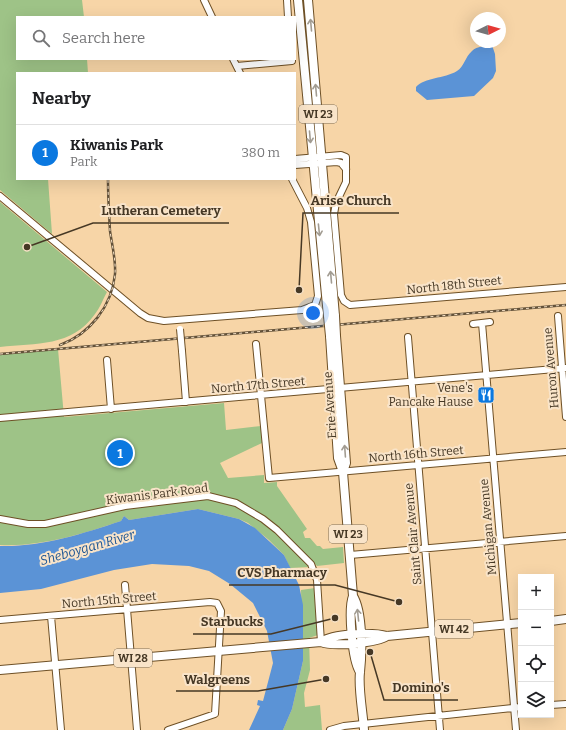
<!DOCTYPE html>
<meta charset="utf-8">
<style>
:root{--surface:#fff;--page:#f2f2f2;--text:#202124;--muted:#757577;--line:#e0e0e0;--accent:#0a78e0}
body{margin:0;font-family:Bitter,serif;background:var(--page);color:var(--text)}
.controls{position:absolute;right:12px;bottom:12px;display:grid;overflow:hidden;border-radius:0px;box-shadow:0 4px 16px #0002}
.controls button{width:36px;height:36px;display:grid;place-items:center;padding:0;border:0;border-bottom:1px solid var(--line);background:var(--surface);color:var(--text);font:20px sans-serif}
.compass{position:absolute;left:470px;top:12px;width:36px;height:36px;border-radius:50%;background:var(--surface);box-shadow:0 4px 16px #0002;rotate:85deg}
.you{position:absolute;left:313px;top:313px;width:14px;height:14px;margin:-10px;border:3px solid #fff;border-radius:50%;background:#1a73e8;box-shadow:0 0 0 6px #1a73e833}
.badge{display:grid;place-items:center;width:26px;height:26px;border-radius:50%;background:var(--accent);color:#fff;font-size:13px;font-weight:700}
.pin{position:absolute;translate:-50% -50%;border:2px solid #fff;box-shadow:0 1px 4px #0006}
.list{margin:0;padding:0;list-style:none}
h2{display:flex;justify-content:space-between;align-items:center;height:52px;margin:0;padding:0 16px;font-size:17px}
h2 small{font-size:13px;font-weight:400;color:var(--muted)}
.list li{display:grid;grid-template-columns:26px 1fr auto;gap:12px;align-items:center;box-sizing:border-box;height:56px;padding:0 16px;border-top:1px solid var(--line)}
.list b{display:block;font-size:15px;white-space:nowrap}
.list p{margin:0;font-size:13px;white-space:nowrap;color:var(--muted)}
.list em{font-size:13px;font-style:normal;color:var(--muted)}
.icon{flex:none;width:22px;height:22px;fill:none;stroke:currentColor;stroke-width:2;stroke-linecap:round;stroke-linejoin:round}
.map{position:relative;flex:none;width:566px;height:730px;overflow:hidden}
.search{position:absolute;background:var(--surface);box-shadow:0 4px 16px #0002;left:16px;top:16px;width:280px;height:44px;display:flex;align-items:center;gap:10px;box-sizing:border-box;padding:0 14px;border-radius:0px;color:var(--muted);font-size:15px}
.panel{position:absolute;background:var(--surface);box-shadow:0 4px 16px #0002;left:16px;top:72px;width:280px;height:108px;border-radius:0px}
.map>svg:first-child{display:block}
.green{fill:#9ec387}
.water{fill:#5b93d6}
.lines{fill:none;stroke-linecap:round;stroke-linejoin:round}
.minor-casing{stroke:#6e5026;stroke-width:8}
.major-casing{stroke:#6e5026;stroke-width:10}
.minor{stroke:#fff;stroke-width:6}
.major{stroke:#fff;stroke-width:8}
.rail-casing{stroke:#625139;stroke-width:2.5}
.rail{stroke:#f9e4c9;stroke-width:1;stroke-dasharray:3;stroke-linecap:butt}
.minor-bridge-casing{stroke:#6e5026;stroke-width:8;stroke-linecap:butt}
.major-bridge-casing{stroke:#6e5026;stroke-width:10;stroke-linecap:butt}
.minor-bridge{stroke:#fff;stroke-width:6}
.major-bridge{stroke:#fff;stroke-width:8}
.oneway{stroke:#a29c92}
.labels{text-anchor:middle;stroke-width:4;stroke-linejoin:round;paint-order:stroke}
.shield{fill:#f9e4c9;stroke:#7c6c56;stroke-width:1}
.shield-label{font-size:11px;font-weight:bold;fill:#463825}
.street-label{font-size:12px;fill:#463825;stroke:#f9e4c9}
.poi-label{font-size:12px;fill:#463825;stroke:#f9e4c9;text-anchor:end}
.water-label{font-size:13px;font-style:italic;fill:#1d5593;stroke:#f9e4c9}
.leader{fill:none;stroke:#463825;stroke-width:1.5}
.callout-dot{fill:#463825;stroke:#f9e4c9;stroke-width:1.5}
.callout-label{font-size:13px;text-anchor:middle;font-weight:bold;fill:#463825;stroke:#f9e4c9;stroke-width:4;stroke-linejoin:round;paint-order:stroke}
</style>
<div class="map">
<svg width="566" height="730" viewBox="0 0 566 730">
<rect width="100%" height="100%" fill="#f7d5a7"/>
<path class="green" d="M0,0H82L84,17H17V59H87L88,73H17V179H48L52,234L0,190Z
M0,202L107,292C103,299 100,308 95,314C72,347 36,343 0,347Z
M58,349L64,417L224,403L226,430L261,426L262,443L220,463L228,478L264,475V483L277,482V486L307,529L303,532L305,538H310L317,546H320L323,549L343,547L344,563L317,566L315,564L310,567L290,568L284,555L269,540L248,523L239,519L198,509L129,520L124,516L121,521C82,534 41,547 0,545V354Z
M315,588L318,635L309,638L310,670L304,693L305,707L320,705L322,730H283L292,709L303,661L301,590Z"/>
<path class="water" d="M492,45L495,54L496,71L493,78L474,96L427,100L416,91V87C425,77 444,79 457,71C464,67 465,57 472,51C477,46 486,46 492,45Z
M198,509L239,519L255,528L284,555L299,585L303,605V661L292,709L283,730H249L260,706L257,705L258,700L263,701L273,663L267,631L253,603L230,584L209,571L189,566L152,564L114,570L41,589L0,593V546C41,547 82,534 121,521L124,516L129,520Z"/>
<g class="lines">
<g class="minor-casing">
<path id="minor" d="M204,0L212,17
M287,0L288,17
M233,59L240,73
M237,66L292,61V59
M295,159L341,155L346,157V182L336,203L334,214L341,295L344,301L350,305L566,287
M295,165L337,162L341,163L346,169
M0,196L140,313L148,318L164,321L302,310L315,305L318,296L311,222L307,208L292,179
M558,316L566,417
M482,323L516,730
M473,324L490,322
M408,337L440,730
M256,344L269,478L566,452
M182,351L186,402
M107,360L111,409
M0,418L566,368
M0,519L28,524H45L125,506L208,496L236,503L263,519L277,530L311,564L317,580L321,642
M350,555L566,536
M125,585L137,730
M51,616L61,730
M0,620L210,602L217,603L221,611L215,714L168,730
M551,705L566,704
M330,730L344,726L521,707"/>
</g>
<g class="major-casing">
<path id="major" d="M298,0L328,316
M308,0L335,316
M330,336L338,458L343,472L353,596C363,612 362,654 360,672C358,689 363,712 364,730
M336,336L346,463L343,472
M353,596C348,609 352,660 360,672
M551,621L566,619
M321,642C333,633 373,632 387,636L521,623
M0,670L321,642C333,647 377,643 387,636"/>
</g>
<use href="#minor" class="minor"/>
<use href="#major" class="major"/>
<g class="rail-casing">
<path id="rail" d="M60,345C90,334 112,306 115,274C116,260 112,245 110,231C109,214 108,196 108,179
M0,354L566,305"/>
</g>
<use href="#rail" class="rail"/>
<g class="minor-bridge-casing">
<path id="minor-bridge" d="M180,329L182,351"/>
</g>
<g class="major-bridge-casing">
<path id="major-bridge" d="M328,316L330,336
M335,316L336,336"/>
</g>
<use href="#minor-bridge" class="minor-bridge"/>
<use href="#major-bridge" class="major-bridge"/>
</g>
<defs><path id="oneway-shaft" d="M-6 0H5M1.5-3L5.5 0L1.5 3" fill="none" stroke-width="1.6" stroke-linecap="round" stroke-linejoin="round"/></defs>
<g class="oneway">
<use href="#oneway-shaft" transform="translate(311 25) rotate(-95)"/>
<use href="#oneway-shaft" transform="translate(316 90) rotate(-95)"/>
<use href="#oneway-shaft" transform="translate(310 137) rotate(85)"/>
<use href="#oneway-shaft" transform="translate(319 230) rotate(84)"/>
<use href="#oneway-shaft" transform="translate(331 277) rotate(-95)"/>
<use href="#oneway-shaft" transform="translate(345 451) rotate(-94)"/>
<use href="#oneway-shaft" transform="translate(358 615) rotate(-96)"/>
</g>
<defs>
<g id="restaurant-square" transform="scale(0.9)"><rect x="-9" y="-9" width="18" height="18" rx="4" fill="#0a78e0" stroke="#f9e4c9"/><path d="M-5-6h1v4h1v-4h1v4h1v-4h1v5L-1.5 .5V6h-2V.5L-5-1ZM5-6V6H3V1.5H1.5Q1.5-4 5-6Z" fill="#fff"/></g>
</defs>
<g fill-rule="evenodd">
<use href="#restaurant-square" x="486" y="395"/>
</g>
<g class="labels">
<g class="shield">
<rect x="299" y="105" width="38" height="18" rx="3"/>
<rect x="329" y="525" width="38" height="18" rx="3"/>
<rect x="435" y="620" width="38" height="18" rx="3"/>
<rect x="114" y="649" width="38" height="18" rx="3"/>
</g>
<g class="shield-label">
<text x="318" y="118">WI 23</text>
<text x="348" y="538">WI 23</text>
<text x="454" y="633">WI 42</text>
<text x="133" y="662">WI 28</text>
</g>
<g class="street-label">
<text transform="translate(454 285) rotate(-6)" y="4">North 18th Street</text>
<text transform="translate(551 368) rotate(-95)" y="4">Huron Avenue</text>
<text transform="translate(258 385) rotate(-5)" y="4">North 17th Street</text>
<text transform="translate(330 405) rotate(-94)" y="4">Erie Avenue</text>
<text transform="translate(416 454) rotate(-5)" y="4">North 16th Street</text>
<text transform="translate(157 494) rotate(-7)" y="4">Kiwanis Park Road</text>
<text transform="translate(488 527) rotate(-95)" y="4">Michigan Avenue</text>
<text transform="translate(413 534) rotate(-95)" y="4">Saint Clair Avenue</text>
<text transform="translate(109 600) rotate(-5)" y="4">North 15th Street</text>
</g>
<g class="poi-label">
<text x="473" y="392">Vene's<tspan x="473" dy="14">Pancake Hause</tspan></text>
</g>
<g class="water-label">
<text transform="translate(87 547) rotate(-16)" y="5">Sheboygan River</text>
</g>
</g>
<path class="leader" d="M299 290L303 213H399M27 247L93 223H229M399 602L335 585H229M335 618L271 634H193M326 679L258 691H176M370 652L384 700H458"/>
<g class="callout-dot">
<circle cx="299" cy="290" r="4"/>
<circle cx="27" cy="247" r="4"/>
<circle cx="399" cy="602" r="4"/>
<circle cx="335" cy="618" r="4"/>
<circle cx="326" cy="679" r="4"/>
<circle cx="370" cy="652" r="4"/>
</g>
<g class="callout-label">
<text x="351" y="205">Arise Church</text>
<text x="161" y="215">Lutheran Cemetery</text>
<text x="282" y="577">CVS Pharmacy</text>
<text x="232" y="626">Starbucks</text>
<text x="217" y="684">Walgreens</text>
<text x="421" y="692">Domino's</text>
</g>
</svg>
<div class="controls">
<button>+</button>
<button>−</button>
<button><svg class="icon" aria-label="locate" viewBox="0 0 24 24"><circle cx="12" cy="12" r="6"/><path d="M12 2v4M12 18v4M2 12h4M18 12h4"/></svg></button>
<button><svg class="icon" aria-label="layers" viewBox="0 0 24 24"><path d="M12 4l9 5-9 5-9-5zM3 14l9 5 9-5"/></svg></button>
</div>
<svg class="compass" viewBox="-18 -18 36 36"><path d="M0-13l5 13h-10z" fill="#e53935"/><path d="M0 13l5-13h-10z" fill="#757577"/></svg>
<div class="you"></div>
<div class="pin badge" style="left:120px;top:453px">1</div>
<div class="search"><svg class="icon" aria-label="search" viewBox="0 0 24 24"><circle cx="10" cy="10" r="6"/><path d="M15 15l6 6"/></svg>Search here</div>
<section class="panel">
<h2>Nearby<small></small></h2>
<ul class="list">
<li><span class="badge">1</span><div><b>Kiwanis Park</b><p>Park</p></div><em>380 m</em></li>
</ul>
</section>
</div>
